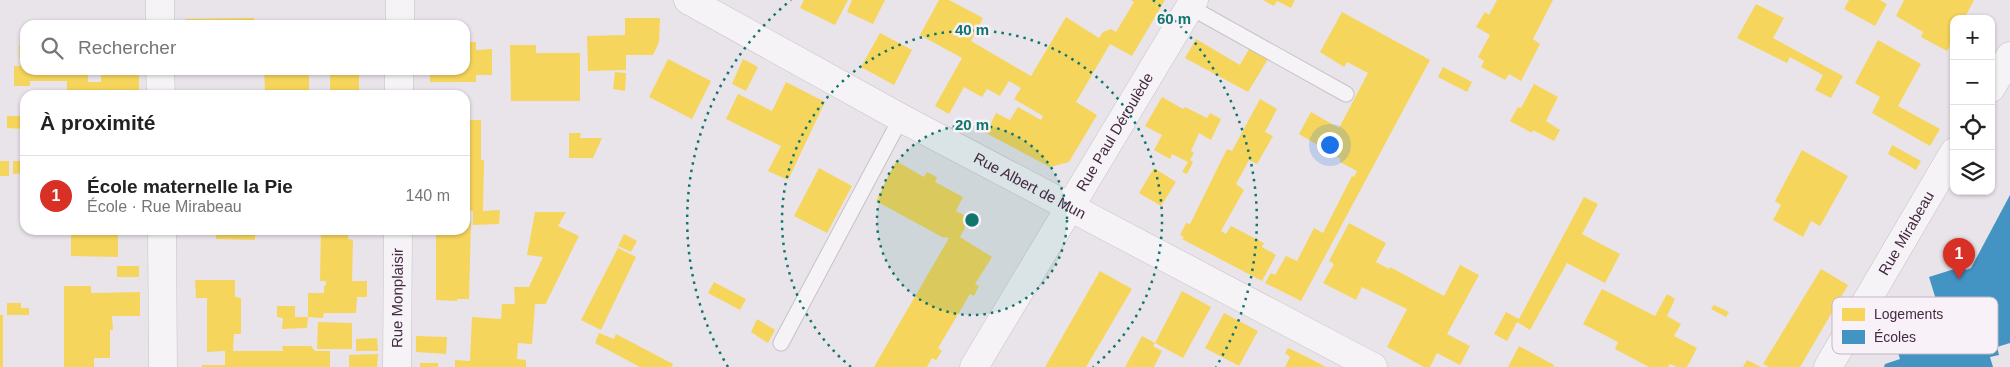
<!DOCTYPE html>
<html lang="fr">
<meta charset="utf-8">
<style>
:root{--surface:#fff;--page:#f2f2f2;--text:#222;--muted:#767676;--line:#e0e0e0;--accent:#d93025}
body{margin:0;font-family:Arial,sans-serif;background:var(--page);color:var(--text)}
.controls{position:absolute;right:15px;top:15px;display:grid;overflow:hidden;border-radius:10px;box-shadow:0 1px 4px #0004}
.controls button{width:45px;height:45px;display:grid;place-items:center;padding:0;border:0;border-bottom:1px solid var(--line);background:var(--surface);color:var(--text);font:25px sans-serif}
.you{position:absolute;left:1329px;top:144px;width:18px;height:18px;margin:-12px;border:4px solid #fff;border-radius:50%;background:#1a73e8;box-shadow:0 0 0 8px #1a73e833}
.badge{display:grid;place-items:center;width:32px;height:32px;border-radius:50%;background:var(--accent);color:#fff;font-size:16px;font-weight:700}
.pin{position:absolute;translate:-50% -41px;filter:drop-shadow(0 1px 2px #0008)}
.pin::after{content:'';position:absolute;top:26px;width:18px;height:15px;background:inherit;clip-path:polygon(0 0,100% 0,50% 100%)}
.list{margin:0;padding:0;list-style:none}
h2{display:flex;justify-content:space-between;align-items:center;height:65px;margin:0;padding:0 20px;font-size:21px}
h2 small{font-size:16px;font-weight:400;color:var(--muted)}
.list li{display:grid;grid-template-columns:32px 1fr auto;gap:15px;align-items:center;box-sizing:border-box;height:80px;padding:0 20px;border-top:1px solid var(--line)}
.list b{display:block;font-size:19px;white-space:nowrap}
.list p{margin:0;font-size:16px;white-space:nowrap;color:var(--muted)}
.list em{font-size:16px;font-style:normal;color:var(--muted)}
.icon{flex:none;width:28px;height:28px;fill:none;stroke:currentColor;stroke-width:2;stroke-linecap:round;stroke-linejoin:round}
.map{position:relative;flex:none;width:2010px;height:367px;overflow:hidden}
.search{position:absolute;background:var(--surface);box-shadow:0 1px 4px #0004;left:20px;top:20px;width:450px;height:55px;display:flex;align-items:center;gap:12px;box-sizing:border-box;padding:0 18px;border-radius:15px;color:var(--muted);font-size:19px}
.panel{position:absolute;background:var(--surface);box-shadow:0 1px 4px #0004;left:20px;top:90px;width:450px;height:145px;border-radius:15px}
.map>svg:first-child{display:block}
.homes{fill:#f6d55c}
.schools{fill:#4393c3}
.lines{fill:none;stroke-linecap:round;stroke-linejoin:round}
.service-casing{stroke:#c7c2c7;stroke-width:17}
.minor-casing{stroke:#c7c2c7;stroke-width:29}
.service{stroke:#f6f3f6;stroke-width:15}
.minor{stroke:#f6f3f6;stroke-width:28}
.ring{fill:none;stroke:#0f766e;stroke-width:2.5;stroke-dasharray:2.5 5}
.labels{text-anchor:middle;stroke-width:5;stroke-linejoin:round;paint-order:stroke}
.street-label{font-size:15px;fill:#442942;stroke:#f8f2f8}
.key{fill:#f8f2f8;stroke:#c2b6c1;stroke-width:1}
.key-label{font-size:14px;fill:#442942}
.centre{fill:#0f766e;stroke:#f8f2f8;stroke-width:2.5}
.ring-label{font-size:15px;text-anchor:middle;font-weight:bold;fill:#0f766e;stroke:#f8f2f8;stroke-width:5;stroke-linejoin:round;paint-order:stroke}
</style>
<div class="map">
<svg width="2010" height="367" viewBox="0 0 2010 367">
<rect width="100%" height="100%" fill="#e9e4e9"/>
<path class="homes" d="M804,0H848L835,25L800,8Z
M852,0H885L873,24L847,12Z
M939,0H949L983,18L971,41L1031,76L1066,17L1099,38L1103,32L1111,29L1116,32L1134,2L1131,0H1165L1132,56L1110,44L1076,102L1097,115L1069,162L1050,167L986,133L996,113L1010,120L1018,107L1041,120L1043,116L1014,99L1021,88L1009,81L1000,96L987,89L982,97L964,87L949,114L935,106L962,58L920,35Z
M1263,0H1295L1291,8L1277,1L1274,6Z
M1497,0H1553L1533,39L1540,44L1521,81L1509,74L1505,80L1481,67L1484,61L1478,57L1490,35L1476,27L1485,12L1489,15Z
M1849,0H1880L1887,4L1875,26L1844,9Z
M1904,0H1974L1965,17L1967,19H1954V39L1947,51L1921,37L1923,32L1896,16Z
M1756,4L1784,18L1773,38L1843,76L1831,98L1815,90L1823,75L1790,57L1787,63L1737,38Z
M1342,12L1430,60L1301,301L1265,283L1271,273L1275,275L1286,256L1297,261L1314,228L1323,233L1352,176L1354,177L1357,171L1340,162L1341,159L1299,134L1311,112L1339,128L1368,73L1347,62L1344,67L1320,52Z
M254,18V25H187L186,19Z
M625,18H660L659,42L653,55H626V70L588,71L587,36L625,35Z
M880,33L912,50L894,85L861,67Z
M1196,39L1240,65L1249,49L1268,59L1248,92L1185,58Z
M1878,40L1921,64L1898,106L1940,129L1930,146L1872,113L1880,97L1855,83Z
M465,42H476V50L492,49V75H476V82H430V70H465Z
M510,45H536V53H580V101H511Z
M19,46H25V70H88V82H101V70H139V95H67V81H30V86H14V66H20Z
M668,59L711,81L692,119L649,97Z
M743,59L758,67L746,91L732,84Z
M1443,67L1472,82L1467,92L1438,77Z
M264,70H309V90H265Z
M330,70H359V95H330Z
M615,72L626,73L625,91L613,89Z
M786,82L825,102L788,180L768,171L781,146L726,119L738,94L772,111Z
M1534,84L1558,97L1546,121L1560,130L1554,141L1533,130L1532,133L1510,121L1518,107L1521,108Z
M1162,97L1183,109L1185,107L1207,118L1210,113L1221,119L1211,140L1199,133L1191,151L1194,153L1190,160L1193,162L1187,174L1182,172L1188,162L1172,154L1170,159L1154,150L1162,135L1145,126Z
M1260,99L1277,109L1265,132L1273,136L1257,164L1249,160L1236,184L1244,190L1221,231L1226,234L1231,226L1264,243L1262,247L1276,255L1262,281L1182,239L1184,237L1180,235L1186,223L1190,224L1227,149L1232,151Z
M7,116H25V129L7,128Z
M465,120H481V160H484L483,211L500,210L499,224L473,225V211L465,210Z
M569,133H581L580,138H602L593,158H569Z
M1892,145L1921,161L1916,170L1888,154Z
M1802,150L1848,176L1820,226L1811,221L1803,237L1773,220L1781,205L1775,201Z
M0,161H9V176H0Z
M13,161H25V173L13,174Z
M896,161L924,177L927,172L937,177L935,182L963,197L956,211L970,218L960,237L992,257L975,284L979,286L974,296L970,294L938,348L942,351L936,360L932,358L927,367H874L949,238L942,237L876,201Z
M819,168L852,186L827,233L794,216Z
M1154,168L1176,182L1161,206L1139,193Z
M1584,197L1598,204L1582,234L1620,254L1605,283L1567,263L1530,330L1517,322L1507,341L1494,334L1506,312L1519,319Z
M535,212H566L558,226L579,236L546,303L547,304H535L532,344L518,343L517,359L526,360V367H455V360L470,361L472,317L501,319L502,304H515L514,287H529L543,257L527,255Z
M465,220L471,221L469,299H457V301L436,300V230H465Z
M1349,223L1386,243L1376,262L1389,269L1390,267L1444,296L1460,265L1479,275L1447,334L1470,346L1460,365L1437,353L1430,367H1424L1387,347L1407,309L1362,287L1356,300L1323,283L1334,264L1329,261Z
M71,230H118V257L71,256Z
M216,230H255V240L216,239Z
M321,230H348V239L353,240L352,281H367V297H357L356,313H324L323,318L308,317V293H324V285L326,286V281H320Z
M624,234L637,241L631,252L618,246Z
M618,248L636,257L601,330L581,320Z
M117,266H139V277H117Z
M1821,269L1848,285L1800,367H1769L1763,364Z
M1100,271L1132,289L1086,367H1045Z
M195,280H235V297L241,298V334H234L233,351H283L282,346H311L315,351H330V367H202V365H225V351L207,352V298H196Z
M714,282L746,299L740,310L708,293Z
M64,286H91V293L140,292V316H112L113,330H110V358H94V367H64Z
M1602,289L1655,316L1667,294L1675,299L1667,316L1681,324L1674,336L1697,348L1687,367H1677L1670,364L1668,367H1649L1615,349L1618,342L1583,324Z
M1182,291L1211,307L1183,358L1155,343Z
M7,303H21V308H29V315H7Z
M1714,305L1729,312L1726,317L1711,309Z
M277,306H295V317H308L307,328L282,329L283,318L277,317Z
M1224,313L1258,331L1239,366L1205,348Z
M0,315H3V367H0Z
M757,319L775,330L768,343L751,332Z
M318,322L352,323V349H317Z
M599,333L614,339L616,334L673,364L672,367H640L595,343Z
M416,336L447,337L446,354L416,352Z
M1142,336L1155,343L1153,346L1162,351L1154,367H1125Z
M377,338L378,351H356V339Z
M1519,346L1554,365L1553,367H1508Z
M1288,348L1309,358L1326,367H1285L1290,357L1285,353Z
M378,354L377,367H349V355Z
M1747,360L1761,367H1743Z
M420,363H438V367H420Z"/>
<path class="schools" d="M2010,195V343L1997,347L1999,355L1990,357L1993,367H1884L1885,364L1900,359L1895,343L1937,329L1935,321L1942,319L1929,277L1964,266L1966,270L1971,268Z"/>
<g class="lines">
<g class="service-casing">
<path id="service" d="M1190,7L1346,94
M781,343L901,118"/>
</g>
<g class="minor-casing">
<g id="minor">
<path d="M400,0V25"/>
<path id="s1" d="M688,0L901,118L1373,367"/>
<path d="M160,25V0"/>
<path d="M160,70L161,95"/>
<path d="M1991,88L2010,56"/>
<path d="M399,95V70"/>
<path d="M162,230L163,367"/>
<path id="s2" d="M397,367L398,230"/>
<path id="s3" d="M974,367L1194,0"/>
<path id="s4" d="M1828,367L1954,152"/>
</g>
</g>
<use href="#service" class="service"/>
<use href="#minor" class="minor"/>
</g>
<circle cx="972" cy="220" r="95" fill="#0f766e" fill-opacity=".12"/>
<g class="ring">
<circle cx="972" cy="220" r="95"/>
<path d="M851 367A190 190 0 1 1 1093 367"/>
<path d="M728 367A285 285 0 0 1 791 0M1153 0A285 285 0 0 1 1216 367"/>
</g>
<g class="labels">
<g class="street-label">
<text dy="5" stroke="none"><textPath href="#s3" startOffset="274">Rue Paul Déroulède</textPath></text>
<text dy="5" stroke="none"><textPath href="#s1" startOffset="389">Rue Albert de Mun</textPath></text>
<text dy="5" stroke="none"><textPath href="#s4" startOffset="155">Rue Mirabeau</textPath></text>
<text dy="5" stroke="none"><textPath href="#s2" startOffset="69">Rue Monplaisir</textPath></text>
</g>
</g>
<rect x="1832" y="297" width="166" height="57" rx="8" class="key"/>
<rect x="1842" y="308" width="23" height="13" fill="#f6d55c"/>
<rect x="1842" y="330" width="23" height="14" fill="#4393c3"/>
<g class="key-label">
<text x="1874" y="319">Logements</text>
<text x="1874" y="342">Écoles</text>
</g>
<circle cx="972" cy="220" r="8" class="centre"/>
<g class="ring-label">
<text x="1174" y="24">60 m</text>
<text x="972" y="35">40 m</text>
<text x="972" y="130">20 m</text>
</g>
</svg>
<div class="controls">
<button>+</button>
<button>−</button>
<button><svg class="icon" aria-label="locate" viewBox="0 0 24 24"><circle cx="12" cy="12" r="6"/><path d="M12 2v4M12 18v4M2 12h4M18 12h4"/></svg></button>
<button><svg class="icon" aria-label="layers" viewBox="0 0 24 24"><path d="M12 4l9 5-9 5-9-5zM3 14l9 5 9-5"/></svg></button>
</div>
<div class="you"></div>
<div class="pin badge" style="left:1959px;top:279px">1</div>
<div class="search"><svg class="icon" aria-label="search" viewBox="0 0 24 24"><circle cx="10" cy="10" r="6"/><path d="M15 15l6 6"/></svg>Rechercher</div>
<section class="panel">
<h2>À proximité<small></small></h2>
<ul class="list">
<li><span class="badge">1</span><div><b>École maternelle la Pie</b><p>École · Rue Mirabeau</p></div><em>140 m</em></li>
</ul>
</section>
</div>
